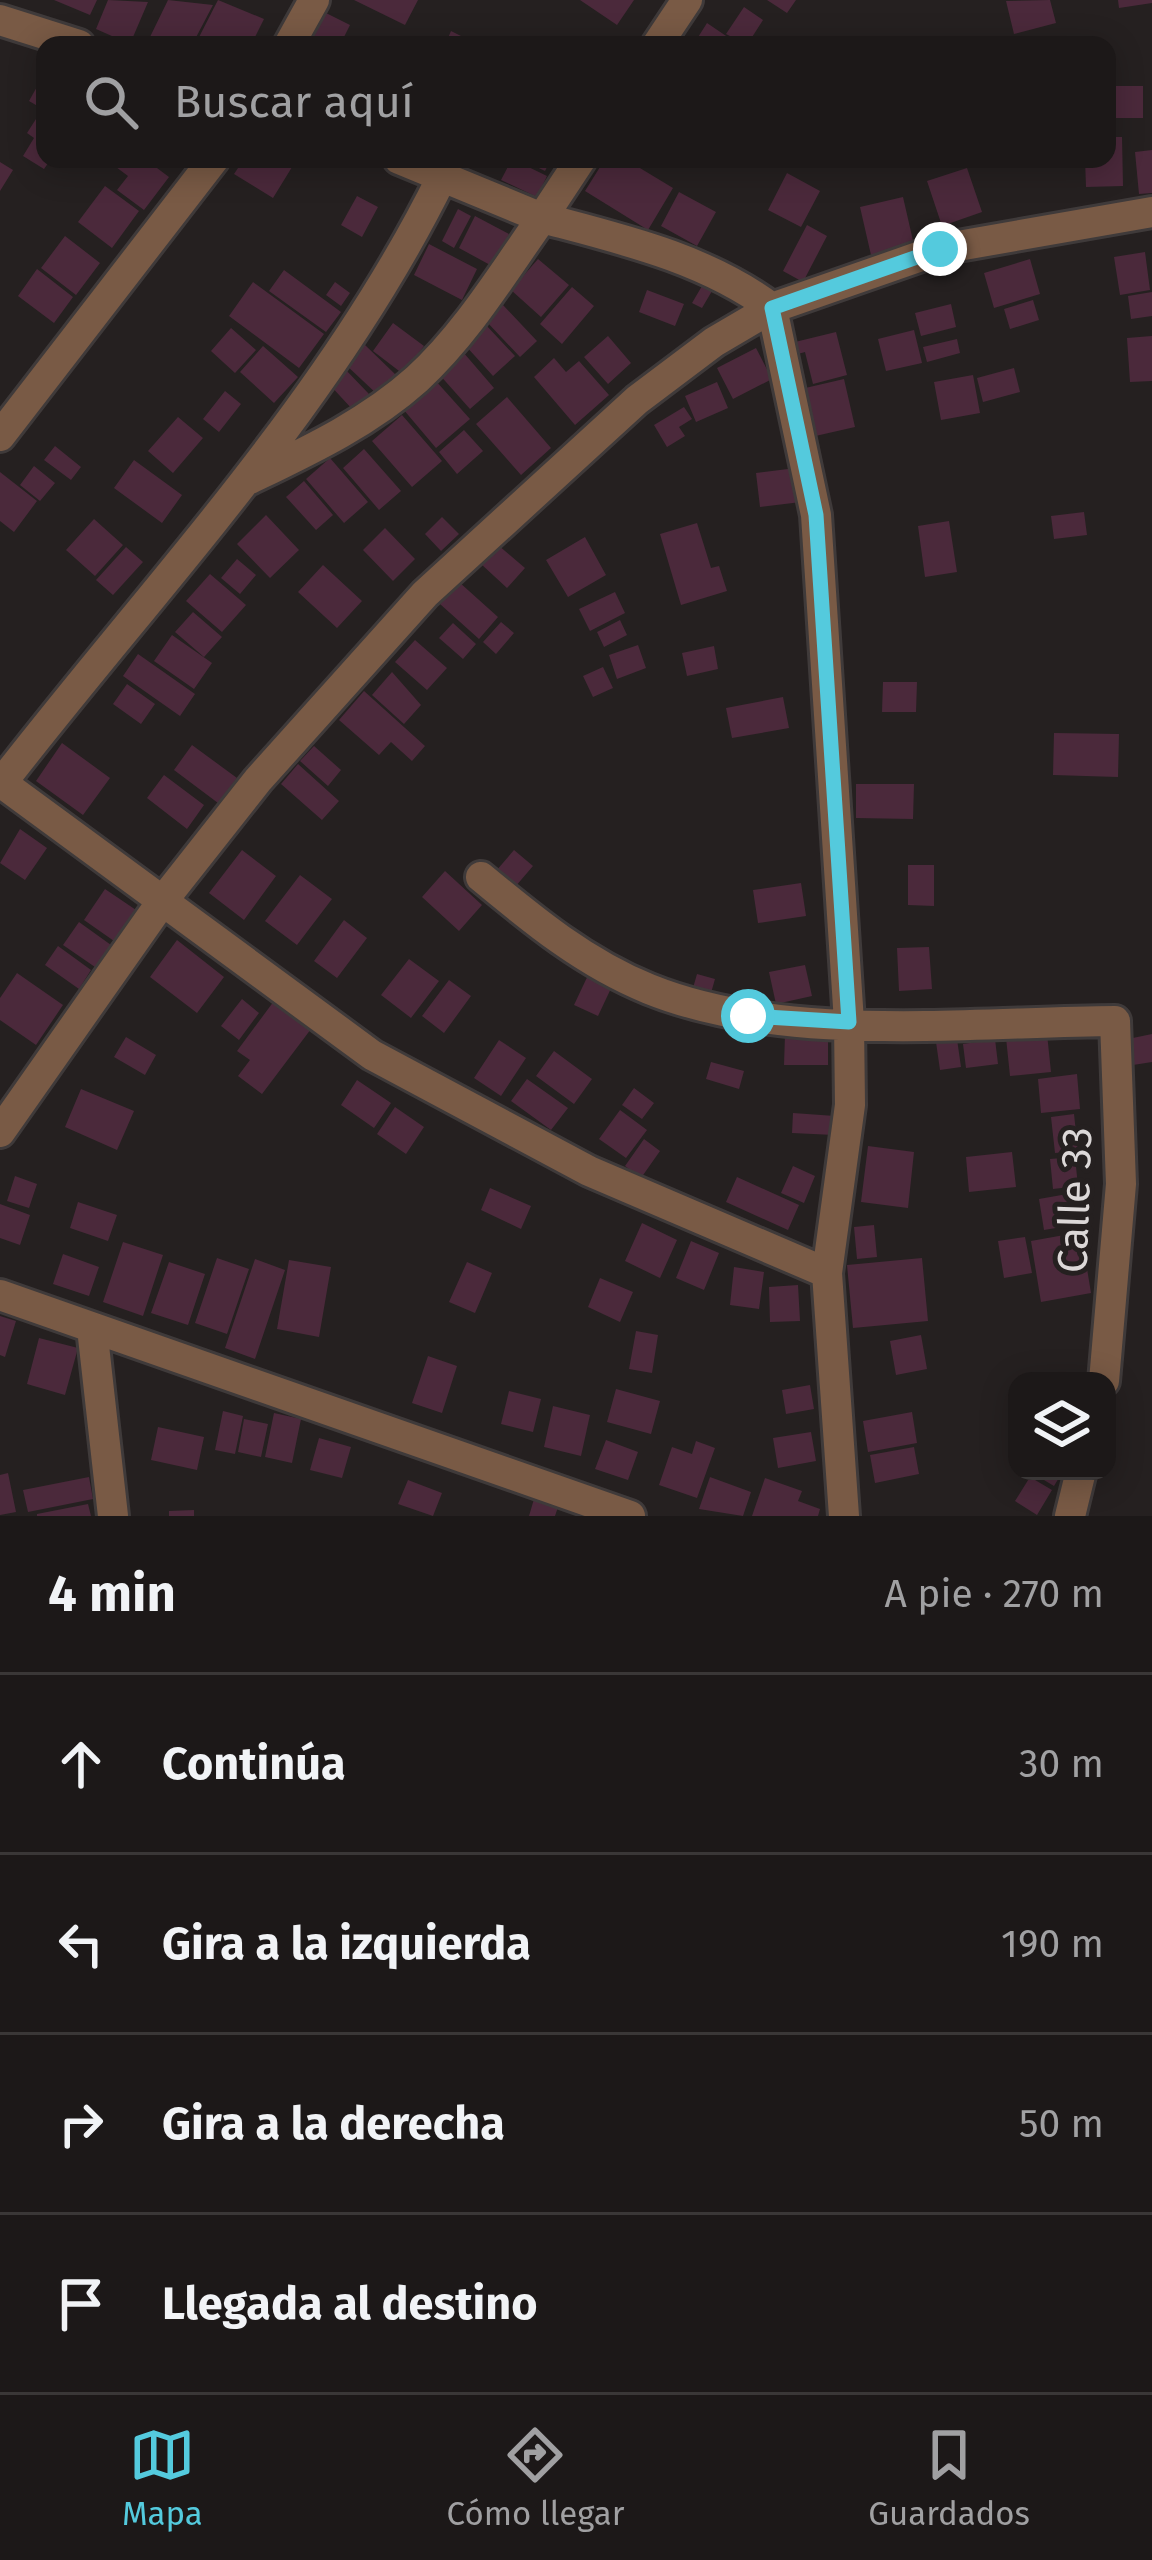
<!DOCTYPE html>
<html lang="es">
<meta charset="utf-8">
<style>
:root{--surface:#1c1818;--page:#292525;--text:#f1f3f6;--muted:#a0a0a2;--line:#3a3737;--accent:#54cadd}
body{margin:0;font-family:"Fira Sans",sans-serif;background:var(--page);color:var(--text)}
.controls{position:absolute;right:36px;bottom:36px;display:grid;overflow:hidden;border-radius:24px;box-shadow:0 6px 30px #0003}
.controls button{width:108px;height:108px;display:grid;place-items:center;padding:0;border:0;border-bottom:3px solid var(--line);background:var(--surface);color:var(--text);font:60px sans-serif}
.stop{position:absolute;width:36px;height:36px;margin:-27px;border:9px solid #54cadd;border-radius:50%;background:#fff}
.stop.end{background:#54cadd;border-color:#fff;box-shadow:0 3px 12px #0008}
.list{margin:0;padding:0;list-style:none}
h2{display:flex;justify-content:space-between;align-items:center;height:156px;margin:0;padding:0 48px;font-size:51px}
h2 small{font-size:39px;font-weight:400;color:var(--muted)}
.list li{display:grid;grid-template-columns:78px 1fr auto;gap:36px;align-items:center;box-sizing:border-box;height:180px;padding:0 48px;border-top:3px solid var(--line)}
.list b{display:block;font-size:45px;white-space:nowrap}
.list em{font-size:39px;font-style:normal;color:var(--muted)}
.icon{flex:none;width:66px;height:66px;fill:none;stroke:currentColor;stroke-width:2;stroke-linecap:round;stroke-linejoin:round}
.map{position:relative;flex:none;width:1152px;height:1516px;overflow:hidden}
.search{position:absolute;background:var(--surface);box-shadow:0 6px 30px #0003;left:36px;right:36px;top:36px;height:132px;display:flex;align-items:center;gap:30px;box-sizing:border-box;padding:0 42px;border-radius:24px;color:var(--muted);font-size:45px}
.sheet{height:876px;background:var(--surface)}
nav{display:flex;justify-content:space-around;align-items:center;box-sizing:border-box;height:168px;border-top:3px solid var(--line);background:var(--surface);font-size:33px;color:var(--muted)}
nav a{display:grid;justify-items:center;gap:6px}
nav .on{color:var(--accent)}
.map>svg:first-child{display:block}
.building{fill:#4b293b}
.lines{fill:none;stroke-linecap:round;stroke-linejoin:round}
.minor-casing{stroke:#3f3a3a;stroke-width:36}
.minor{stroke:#795a45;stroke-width:30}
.route{stroke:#54cadd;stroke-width:15}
.labels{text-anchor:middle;stroke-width:10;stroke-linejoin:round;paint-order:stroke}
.street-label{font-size:42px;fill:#dcd8d8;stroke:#252020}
</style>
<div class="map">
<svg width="1152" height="1516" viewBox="0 0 1152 1516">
<rect width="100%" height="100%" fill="#252020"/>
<path class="building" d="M54,0H97L90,15Z
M108,0L148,2L130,44L96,29Z
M168,0L213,5L192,45H165L150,37Z
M218,0L264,19L251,45H195Z
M354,0H418L405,25Z
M580,0H634L617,25Z
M767,0H796L787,13Z
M1050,0L1056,23L1014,34L1006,1Z
M1118,0H1152V3L1119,8Z
M744,7L763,20L747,45L726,34Z
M322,11L350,25L340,45H306Z
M707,23L735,42L733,45L695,42Z
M451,31L479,45H445Z
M38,85L45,89V119L37,114L41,108L29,101Z
M1107,86H1143V118H1107Z
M36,119L45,125V159H51L44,169L23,156L34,138L27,133Z
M1107,137H1122L1123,186L1086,187L1085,159H1107Z
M1152,150V193L1139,194L1135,152Z
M116,159H145L169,177L144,210L117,190L128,176L112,164Z
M244,159H297L273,198L234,174Z
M512,159L547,176L537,197L501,180Z
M520,159H551L545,171Z
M605,159H625L673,188L648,230L585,191Z
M0,162L13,170L0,191Z
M967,168L982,212L942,226L927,181Z
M787,173L820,191L801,227L768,210Z
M105,186L139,211L112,248L78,222Z
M679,192L716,212L697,246L661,226Z
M357,196L378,207L362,237L341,225Z
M903,197L914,245L871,255L860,207Z
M458,209L471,216L454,248L442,241Z
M475,216L509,234L492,266L459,248Z
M807,225L827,236L803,282L783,271Z
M65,236L100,263L76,295L41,268Z
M429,244L477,269L462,300L414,275Z
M1145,252L1150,290L1120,295L1114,257Z
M538,259L569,285L541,317L511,290Z
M1030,259L1040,294L994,308L984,273Z
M37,269L73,297L54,323L18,296Z
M284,270L341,312L326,332L269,291Z
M253,282L324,334L299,368L229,316Z
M335,282L350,293L341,306L326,295Z
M702,286L712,291L702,308L692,303Z
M572,287L594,306L562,344L540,324Z
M647,290L684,304L675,326L639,312Z
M1152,292V316L1131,319L1128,296Z
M1033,300L1039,320L1010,329L1004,309Z
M951,304L956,327L921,336L915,313Z
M503,305L537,341L520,357L486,321Z
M393,323L424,346L403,374L373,351Z
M486,325L515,356L493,376L465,345Z
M231,328L256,350L235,373L211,351Z
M914,330L922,363L886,371L878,339Z
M836,332L847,375L813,384L805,352L798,354L795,342Z
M608,336L631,363L608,384L584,357Z
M1152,336V381L1130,382L1127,338Z
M957,339L960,353L927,362L923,347Z
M364,344L397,376L379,396L345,364Z
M263,346L298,377L274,403L240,372Z
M756,348L772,379L733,399L717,368Z
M463,352L494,388L470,409L438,373Z
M554,358L566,372L579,361L609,395L575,425L534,377Z
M344,368L369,394L353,410L328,383Z
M1014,368L1020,392L983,402L977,378Z
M973,375L980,413L941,420L934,382Z
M844,379L855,427L811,437L801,389Z
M435,380L470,419L436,448L403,409Z
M717,382L728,408L696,422L685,396Z
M225,391L241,404L219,432L203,419Z
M507,397L551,448L521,475L476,424Z
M684,407L692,419L679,427L685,436L667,447L654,425Z
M402,415L442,461L412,487L372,441Z
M178,417L203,438L173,473L148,451Z
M464,430L483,451L457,474L439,452Z
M55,446L81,467L71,480L44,460Z
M364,449L401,491L379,510L343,468Z
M330,458L368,502L344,523L306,479Z
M134,460L182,495L162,523L114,488Z
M34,466L55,483L40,501L20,485Z
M796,468L801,502L760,507L756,473Z
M0,472L37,501L14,532L0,521Z
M304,481L333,515L316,530L286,497Z
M1084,512L1087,535L1054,539L1051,516Z
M266,515L299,550L270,578L237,544Z
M442,517L459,534L441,551L425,534Z
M94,519L123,545L95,576L66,550Z
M949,521L957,572L925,577L918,526Z
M697,523L711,568L719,566L727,591L681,605L660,534Z
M385,528L415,559L393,581L363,550Z
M585,537L606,575L568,597L546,560Z
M498,545L525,568L507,588L481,564Z
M126,547L143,562L113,595L96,580Z
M237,559L256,575L240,594L221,578Z
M323,565L362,601L337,628L298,592Z
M210,574L246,605L222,632L186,601Z
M459,582L498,617L479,639L440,604Z
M615,592L625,613L590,631L579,609Z
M193,612L222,637L204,657L175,632Z
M620,620L627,635L604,647L597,632Z
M501,622L514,633L496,654L483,642Z
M453,623L476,644L463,659L439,638Z
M172,635L212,663L194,689L154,661Z
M415,640L447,668L427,690L395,662Z
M638,645L646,668L617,679L609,655Z
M714,646L718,669L687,676L682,653Z
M138,654L195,694L180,716L123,676Z
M603,667L613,688L593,697L583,676Z
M392,672L421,705L404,724L372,695Z
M883,682H917L916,712H882Z
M127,684L155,704L141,724L113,704Z
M364,691L425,746L412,761L391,742L379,755L339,720Z
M783,697L789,728L732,738L726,708Z
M1054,733L1119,734L1118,777L1053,775Z
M62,743L110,778L83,815L36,781Z
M192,745L237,778L218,803L174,770Z
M314,746L341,770L328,786L300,761Z
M298,764L339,801L322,820L281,784Z
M164,775L204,805L187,829L147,798Z
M856,784H914L913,819L856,818Z
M20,829L47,848L25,880L0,863Z
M242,850L276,876L244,920L209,893Z
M514,850L533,866L515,887L496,871Z
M908,865H934V906L908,905Z
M445,871L482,905L459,931L422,897Z
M300,875L332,899L297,945L265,921Z
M801,883L806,916L758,923L753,890Z
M105,889L136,910L114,941L84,920Z
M344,920L367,938L337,978L314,961Z
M79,922L111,945L95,967L63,945Z
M177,940L224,977L197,1013L150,977Z
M58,946L91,970L79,989L45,965Z
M929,947L932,989L899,991L897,948Z
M409,959L439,981L411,1018L381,995Z
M805,965L812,996L776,1004L769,972Z
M590,971L614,982L598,1016L574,1005Z
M17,973L63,1005L36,1045L0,1020V998Z
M697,974L715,979L711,993L693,988Z
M449,980L471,996L444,1033L422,1016Z
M242,999L259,1013L239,1040L221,1026Z
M274,1001L311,1029L262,1094L238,1076L250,1060L237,1051Z
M1046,1024L1051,1072L1010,1076L1005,1028Z
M1152,1034V1062L1133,1065L1128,1039Z
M785,1035L828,1036V1065H784Z
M126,1037L156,1055L145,1075L114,1057Z
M957,1039L961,1067L940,1070L936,1042Z
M995,1039L998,1064L966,1068L963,1044Z
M499,1040L526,1058L501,1096L474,1078Z
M554,1051L592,1079L574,1104L536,1076Z
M711,1062L744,1071L739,1089L706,1079Z
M1077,1074L1080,1109L1041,1113L1038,1079Z
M527,1079L568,1108L551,1130L511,1101Z
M357,1080L391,1103L374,1128L341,1105Z
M634,1088L654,1103L642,1119L622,1105Z
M81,1089L134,1111L117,1150L65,1127Z
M395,1107L424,1127L406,1154L377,1134Z
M620,1110L647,1130L626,1158L599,1139Z
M793,1113L835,1116L834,1135L792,1133Z
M1074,1114L1078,1151L1055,1153L1051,1117Z
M644,1139L660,1151L641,1178L625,1166Z
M868,1146L914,1152L908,1208L861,1202Z
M1012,1152L1016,1187L969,1192L966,1157Z
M1075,1157L1078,1186L1053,1189L1050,1159Z
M793,1166L815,1176L804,1203L781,1193Z
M15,1176L37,1184L29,1208L7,1201Z
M737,1177L799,1205L788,1230L726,1202Z
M490,1188L531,1206L521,1229L481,1210Z
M1073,1193L1079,1224L1044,1230L1039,1199Z
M78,1202L117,1215L108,1241L70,1228Z
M0,1204L30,1215L20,1245L0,1238Z
M642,1223L677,1240L660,1278L625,1261Z
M874,1225L877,1257L857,1259L854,1227Z
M1081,1232L1091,1293L1041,1302L1031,1241Z
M1025,1237L1032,1273L1004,1278L998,1241Z
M691,1241L719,1253L704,1290L676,1278Z
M123,1242L163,1255L143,1316L103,1302Z
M63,1254L99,1267L89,1296L53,1284Z
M217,1258L249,1269L227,1334L195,1323Z
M922,1258L928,1321L853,1328L847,1265Z
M255,1259L285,1270L255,1359L225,1348Z
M289,1260L331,1267L319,1337L277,1329Z
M169,1262L205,1274L188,1325L151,1313Z
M467,1262L492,1273L475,1313L449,1302Z
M734,1267L764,1272L759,1309L730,1305Z
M600,1278L633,1292L620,1322L588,1307Z
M798,1285L800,1321L770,1322L769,1287Z
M0,1316L16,1321L5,1357L0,1355Z
M636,1331L658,1335L652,1373L629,1369Z
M921,1335L927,1369L896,1375L890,1341Z
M39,1338L78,1348L65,1395L27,1384Z
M428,1356L457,1366L442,1413L412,1403Z
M810,1385L814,1409L786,1414L782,1390Z
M616,1389L660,1401L651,1434L607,1422Z
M509,1391L541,1399L533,1432L501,1424Z
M553,1406L590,1415L581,1456L544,1447Z
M223,1411L243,1416L235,1454L215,1450Z
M912,1412L917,1443L868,1452L863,1421Z
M274,1413L301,1419L292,1463L265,1457Z
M244,1419L268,1424L261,1457L238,1452Z
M158,1427L204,1437L197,1470L151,1460Z
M811,1432L816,1461L778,1468L773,1438Z
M319,1438L351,1447L342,1478L310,1470Z
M606,1440L638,1452L628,1480L595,1469Z
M696,1441L715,1448L697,1498L659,1485L672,1447L692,1454Z
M914,1447L919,1474L875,1483L870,1455Z
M1029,1471H1063L1054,1486Z
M8,1473L16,1512L0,1515V1475Z
M89,1477L93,1499L28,1512L23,1490Z
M710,1477L751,1492L743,1516L699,1509Z
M1030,1477L1052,1490L1037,1515L1015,1501Z
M765,1478L802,1491L798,1501L820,1509L818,1516H752Z
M408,1480L442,1493L433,1516L398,1504Z
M534,1499L558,1507L555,1516H529Z
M88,1504L91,1516H37V1514Z
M194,1510V1516H169V1511Z"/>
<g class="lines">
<g class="minor-casing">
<path id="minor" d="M0,20L79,45
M289,45L314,0
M657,45L687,0
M399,159L542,218L581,159
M0,436L214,159
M250,479C308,451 368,423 417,379C467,333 503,273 542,218C621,239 705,258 772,308L816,515L849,1022L850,1105L827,1273L844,1516
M2,783L372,1055L589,1171L827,1273
M0,785C153,587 331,403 442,177
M481,877C534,921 585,963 649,989C785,1044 970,1022 1115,1021L1121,1184L1104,1381
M0,1132L161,903L258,780L425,594L637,400L714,342L772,308L941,249L1152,212
M0,1295L630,1516
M92,1328L113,1516
M1070,1516L1081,1471"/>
</g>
<use href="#minor" class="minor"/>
</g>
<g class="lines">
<path class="route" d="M748,1016L849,1022L816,515L772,308L940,249"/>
</g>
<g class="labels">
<g class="street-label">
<text transform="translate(1074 1200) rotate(-88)" y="15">Calle 33</text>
</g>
</g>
</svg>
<div class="controls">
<button><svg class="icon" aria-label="layers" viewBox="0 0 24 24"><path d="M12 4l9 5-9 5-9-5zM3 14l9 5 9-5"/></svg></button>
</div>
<div class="stop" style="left:748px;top:1016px"></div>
<div class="stop end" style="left:940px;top:249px"></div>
<div class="search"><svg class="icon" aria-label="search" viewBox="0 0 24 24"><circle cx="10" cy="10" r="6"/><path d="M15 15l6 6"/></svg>Buscar aquí</div>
</div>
<section class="sheet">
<h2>4 min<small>A pie · 270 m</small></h2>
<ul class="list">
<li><svg class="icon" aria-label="ahead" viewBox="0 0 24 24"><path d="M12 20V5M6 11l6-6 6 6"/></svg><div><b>Continúa</b></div><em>30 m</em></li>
<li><svg class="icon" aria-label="left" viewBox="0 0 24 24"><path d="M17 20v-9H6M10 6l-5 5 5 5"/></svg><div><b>Gira a la izquierda</b></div><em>190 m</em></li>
<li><svg class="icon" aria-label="right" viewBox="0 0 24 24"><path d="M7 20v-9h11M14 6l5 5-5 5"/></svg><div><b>Gira a la derecha</b></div><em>50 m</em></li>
<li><svg class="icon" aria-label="arrive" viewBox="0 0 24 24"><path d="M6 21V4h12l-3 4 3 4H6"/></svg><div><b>Llegada al destino</b></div></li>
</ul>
</section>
<nav>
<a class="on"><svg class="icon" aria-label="map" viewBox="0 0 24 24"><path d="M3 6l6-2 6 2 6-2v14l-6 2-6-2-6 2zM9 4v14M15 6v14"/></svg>Mapa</a>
<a><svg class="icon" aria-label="directions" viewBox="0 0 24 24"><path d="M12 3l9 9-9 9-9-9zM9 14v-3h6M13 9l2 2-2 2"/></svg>Cómo llegar</a>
<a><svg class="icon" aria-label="saved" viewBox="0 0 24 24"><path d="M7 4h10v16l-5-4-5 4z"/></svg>Guardados</a>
</nav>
